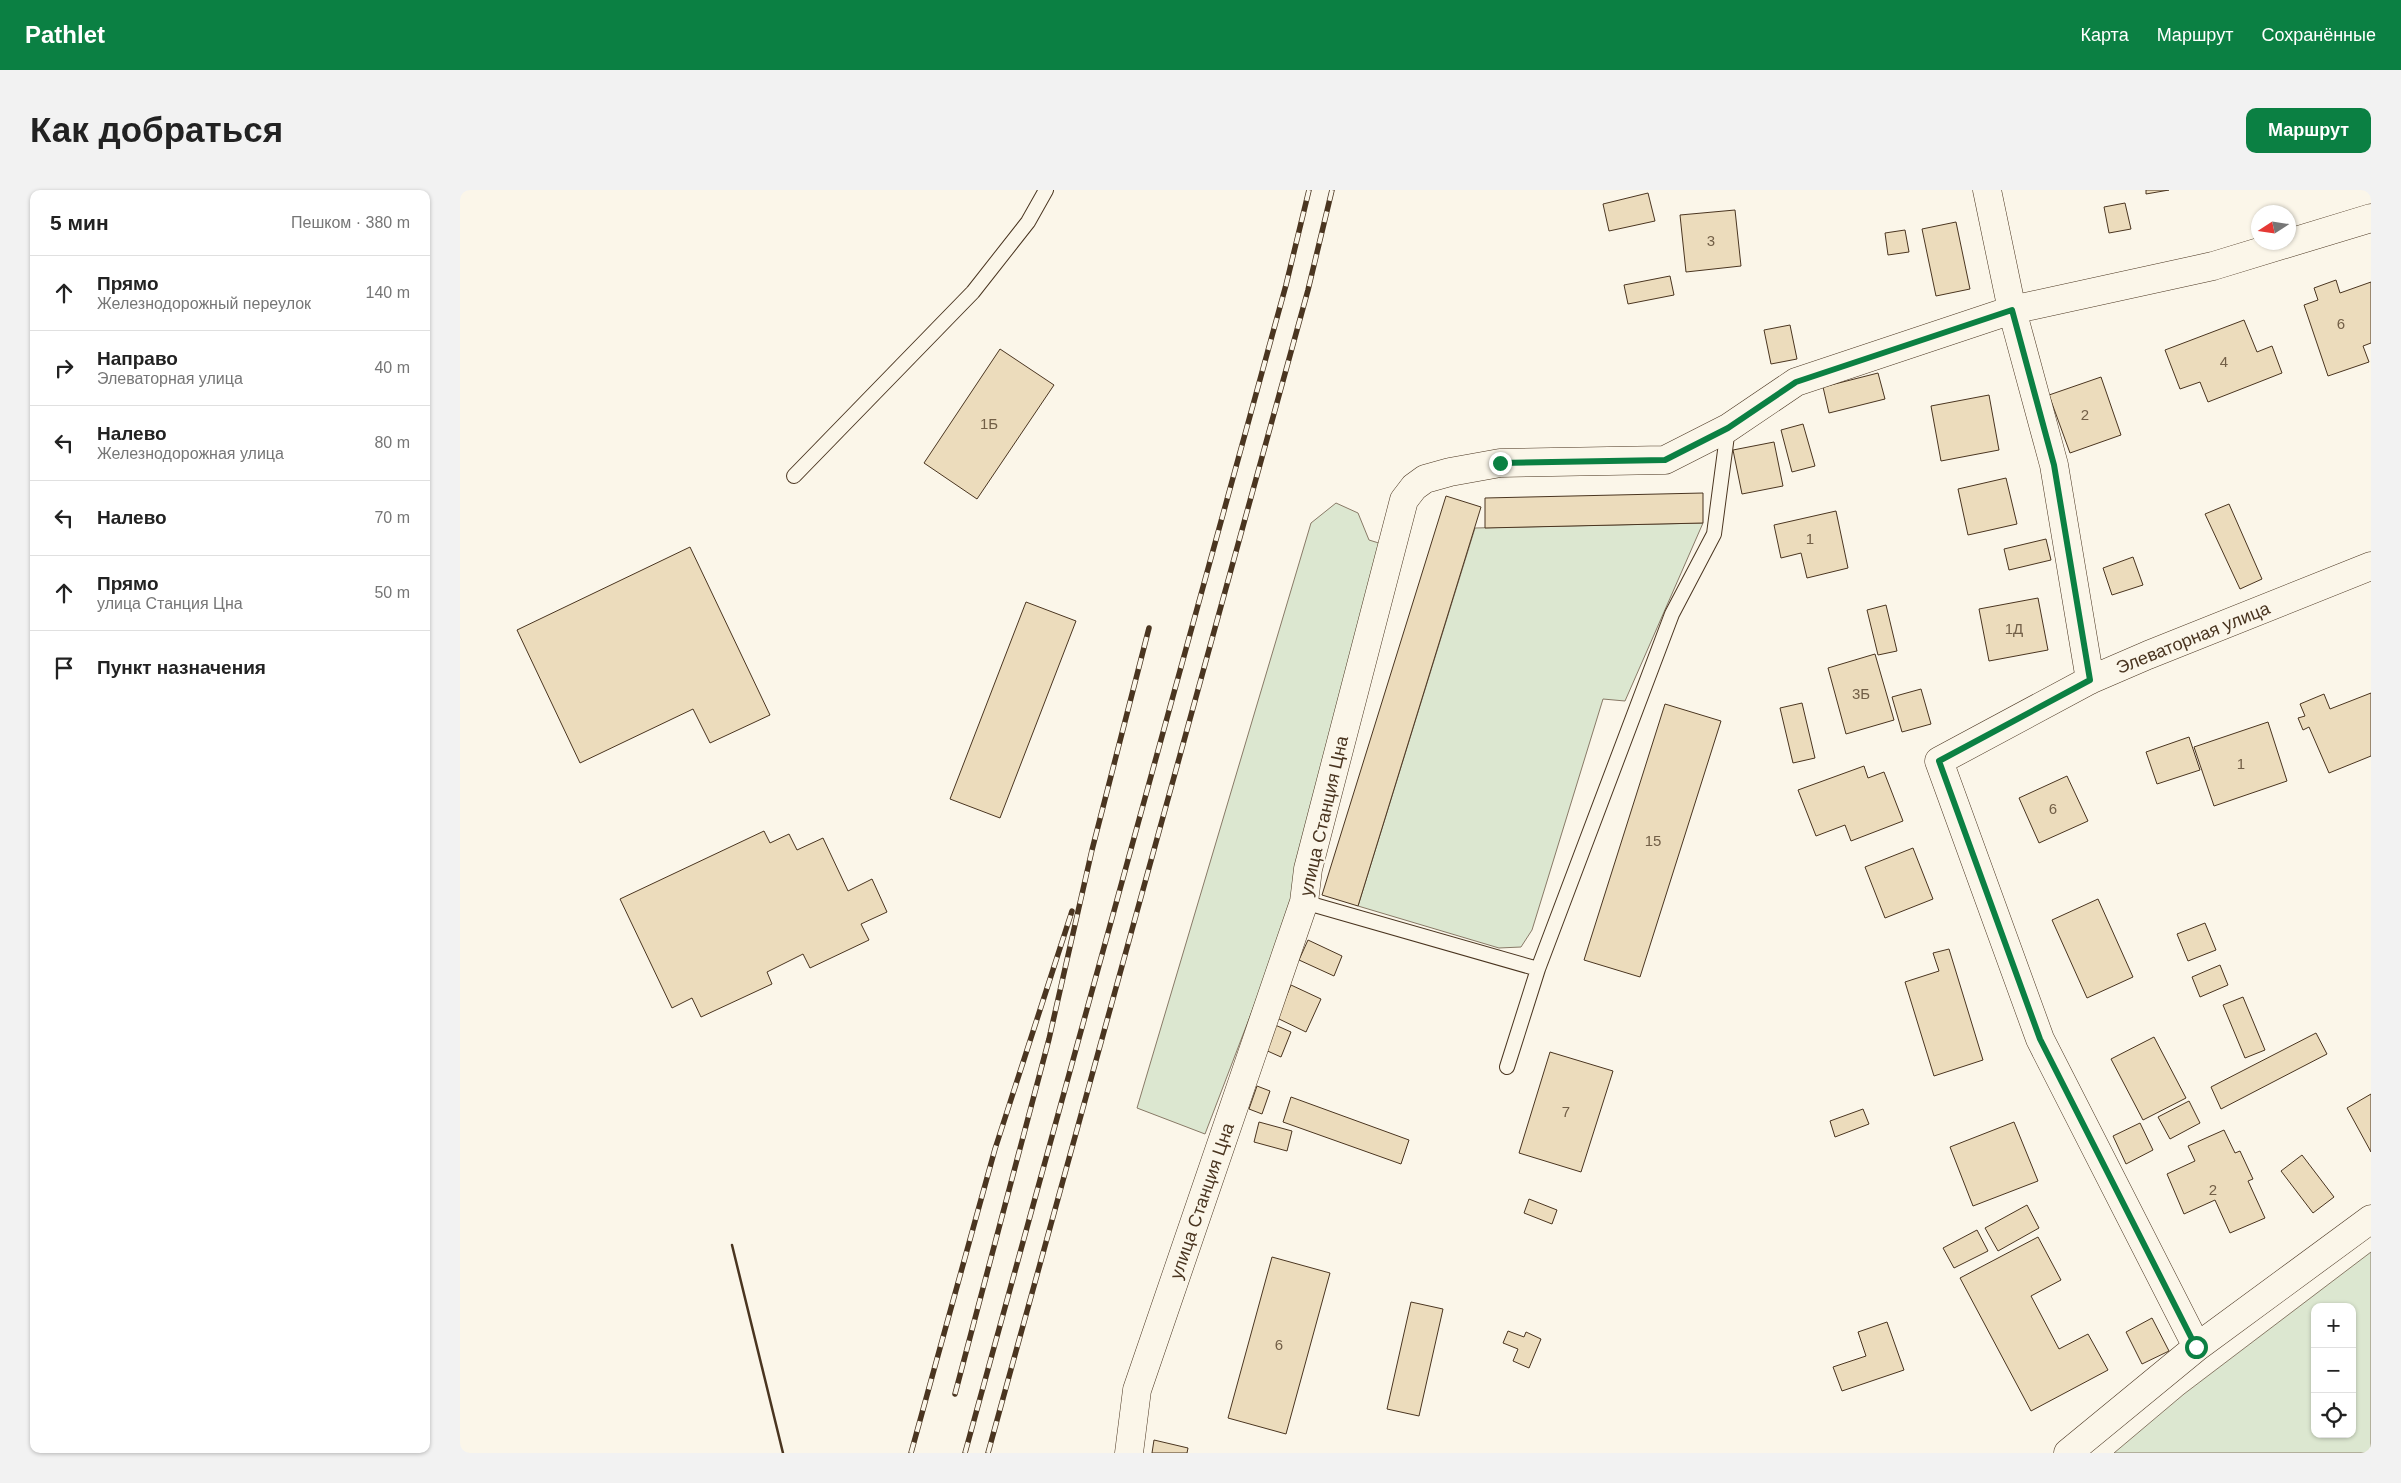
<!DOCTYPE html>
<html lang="ru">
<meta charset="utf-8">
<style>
:root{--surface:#fff;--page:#f2f2f2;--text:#222;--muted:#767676;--line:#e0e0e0;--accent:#0b8043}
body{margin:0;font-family:Arial,sans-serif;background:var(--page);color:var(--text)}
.controls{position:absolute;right:15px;bottom:15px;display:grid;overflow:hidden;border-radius:10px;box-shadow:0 1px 4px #0004}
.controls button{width:45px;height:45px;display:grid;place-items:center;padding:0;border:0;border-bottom:1px solid var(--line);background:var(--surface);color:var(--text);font:25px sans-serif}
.compass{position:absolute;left:1791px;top:15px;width:45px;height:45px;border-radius:50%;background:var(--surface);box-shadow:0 1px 4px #0004;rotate:258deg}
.stop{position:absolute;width:15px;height:15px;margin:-11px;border:4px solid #0b8043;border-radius:50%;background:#fff}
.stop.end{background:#0b8043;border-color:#fff;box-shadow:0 1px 5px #0008}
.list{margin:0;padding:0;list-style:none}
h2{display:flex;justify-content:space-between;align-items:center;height:65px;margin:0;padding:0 20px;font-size:21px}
h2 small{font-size:16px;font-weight:400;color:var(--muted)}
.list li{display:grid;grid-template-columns:32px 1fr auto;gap:15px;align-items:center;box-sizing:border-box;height:75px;padding:0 20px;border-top:1px solid var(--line)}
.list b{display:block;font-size:19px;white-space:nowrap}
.list p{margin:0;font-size:16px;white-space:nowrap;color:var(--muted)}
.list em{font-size:16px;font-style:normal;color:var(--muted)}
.icon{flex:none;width:28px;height:28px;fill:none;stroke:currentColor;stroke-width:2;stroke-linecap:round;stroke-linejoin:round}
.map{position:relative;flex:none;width:1911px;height:1263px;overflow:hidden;border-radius:10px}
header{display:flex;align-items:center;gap:30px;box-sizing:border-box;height:70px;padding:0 25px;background:var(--accent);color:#fff}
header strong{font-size:24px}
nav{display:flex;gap:28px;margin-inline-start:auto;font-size:18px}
.intro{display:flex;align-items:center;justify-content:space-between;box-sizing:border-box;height:120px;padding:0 30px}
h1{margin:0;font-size:35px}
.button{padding:12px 22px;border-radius:10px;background:var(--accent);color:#fff;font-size:18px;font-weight:700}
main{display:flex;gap:30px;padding:0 30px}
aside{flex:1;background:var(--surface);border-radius:10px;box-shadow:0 1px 4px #0004}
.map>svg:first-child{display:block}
.green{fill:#dce7d0;stroke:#887966;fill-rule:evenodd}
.building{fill:#ecdcbc;stroke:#4a3520}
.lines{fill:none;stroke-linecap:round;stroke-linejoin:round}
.service-casing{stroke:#4a3520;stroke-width:16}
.minor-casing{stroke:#4a3520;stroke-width:29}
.service{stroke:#fbf6e9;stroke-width:14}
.minor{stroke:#fbf6e9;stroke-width:28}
.rail-casing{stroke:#4a3520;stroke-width:5.5}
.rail{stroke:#fbf6e9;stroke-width:4;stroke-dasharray:11;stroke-linecap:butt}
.wall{stroke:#4a3520;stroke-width:2.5}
.route{stroke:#0b8043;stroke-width:6}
.labels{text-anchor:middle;stroke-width:4;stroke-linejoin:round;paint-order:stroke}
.number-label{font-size:15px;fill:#725f47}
.street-label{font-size:18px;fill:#4a3520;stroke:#fbf6e9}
</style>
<header>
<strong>Pathlet</strong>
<nav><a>Карта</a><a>Маршрут</a><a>Сохранённые</a></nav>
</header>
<div class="intro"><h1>Как добраться</h1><a class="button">Маршрут</a></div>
<main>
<aside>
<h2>5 мин<small>Пешком · 380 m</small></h2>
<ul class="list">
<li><svg class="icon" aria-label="ahead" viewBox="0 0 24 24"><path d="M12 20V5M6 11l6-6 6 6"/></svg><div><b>Прямо</b><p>Железнодорожный переулок</p></div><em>140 m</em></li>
<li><svg class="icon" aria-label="right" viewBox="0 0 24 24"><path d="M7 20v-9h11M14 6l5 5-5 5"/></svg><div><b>Направо</b><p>Элеваторная улица</p></div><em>40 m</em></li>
<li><svg class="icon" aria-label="left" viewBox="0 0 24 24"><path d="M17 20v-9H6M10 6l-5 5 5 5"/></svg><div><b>Налево</b><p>Железнодорожная улица</p></div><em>80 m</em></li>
<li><svg class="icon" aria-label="left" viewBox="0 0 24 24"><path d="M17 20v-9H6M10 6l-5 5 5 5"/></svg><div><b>Налево</b></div><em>70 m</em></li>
<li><svg class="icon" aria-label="ahead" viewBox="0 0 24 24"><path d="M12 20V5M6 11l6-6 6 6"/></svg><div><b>Прямо</b><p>улица Станция Цна</p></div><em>50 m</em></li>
<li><svg class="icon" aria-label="arrive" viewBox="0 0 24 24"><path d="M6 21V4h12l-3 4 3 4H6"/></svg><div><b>Пункт назначения</b></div></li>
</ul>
</aside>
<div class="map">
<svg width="1911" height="1263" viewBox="0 0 1911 1263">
<rect width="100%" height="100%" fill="#fbf6e9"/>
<path class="green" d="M876,313L898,323L909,350L922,354L836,706L745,944L677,918L851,333Z
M1243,333L1165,511L1143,509L1072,740L1061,757L1039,758L898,716L1015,338Z
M1911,1062V1263H1654L1724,1204ZM1855,1117H1892V1244H1855Z"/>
<path class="building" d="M1686,0H1709L1686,4Z
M1188,3L1195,31L1149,41L1143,14Z
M1665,13L1671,39L1649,43L1644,17Z
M1275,20L1281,76L1226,82L1220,25Z
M1496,32L1510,99L1476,106L1462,39Z
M1445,40L1449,62L1428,65L1425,43Z
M1210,86L1214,105L1168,114L1164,95Z
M1876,90L1880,103L1911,92V153L1903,156L1909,172L1868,186L1844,115L1858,110L1854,98Z
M1784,130L1797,162L1812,156L1822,183L1748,212L1740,192L1720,199L1705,160Z
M1330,135L1337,169L1311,174L1304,140Z
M540,159L594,195L517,309L464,273Z
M1418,183L1425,209L1369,223L1363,197Z
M1641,187L1661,245L1610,263L1589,205Z
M1529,205L1539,260L1481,271L1471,216Z
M1343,234L1355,276L1332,282L1321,240Z
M1314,252L1323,296L1282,304L1273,260Z
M1546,288L1557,334L1508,345L1498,299Z
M1243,303V333L1025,338V308Z
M986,306L1021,317L898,716L862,705Z
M1769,314L1802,389L1780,399L1745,324Z
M1376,321L1388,378L1347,388L1341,363L1321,368L1314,335Z
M1586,349L1591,370L1549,380L1544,359Z
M230,357L310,525L250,553L233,519L120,573L57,440Z
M1673,367L1683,395L1652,405L1643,378Z
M1578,408L1588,460L1529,471L1519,419Z
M566,412L616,431L540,628L490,609Z
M1426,415L1437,461L1418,465L1407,420Z
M1415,464L1434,530L1386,544L1368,478Z
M1461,499L1471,534L1442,542L1432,507Z
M1911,503V566L1869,583L1849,537L1843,540L1838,528L1845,526L1840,514L1864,504L1870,519Z
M1342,513L1355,568L1333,573L1320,518Z
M1205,514L1261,531L1180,787L1124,770Z
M1808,532L1827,591L1754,616L1734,557Z
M1729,547L1740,580L1697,594L1686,562Z
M1404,576L1408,588L1424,582L1443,631L1391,651L1385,635L1356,646L1338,600Z
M1607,586L1628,631L1579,653L1559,608Z
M304,641L310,653L329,644L337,660L363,648L388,701L412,689L427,722L401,734L409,750L350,778L343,764L307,782L312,794L241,827L232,808L212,818L160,709Z
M1453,658L1473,709L1425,728L1405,677Z
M1638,709L1673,787L1627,808L1592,730Z
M1745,733L1756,760L1728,771L1717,744Z
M848,750L882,766L874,786L839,770Z
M1489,759L1523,870L1474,886L1445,792L1479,781L1473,763Z
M1760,775L1768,795L1740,807L1732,787Z
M831,795L861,809L846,842L817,828Z
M1783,807L1805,860L1785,868L1763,815Z
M813,834L831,842L821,867L803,859Z
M1856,843L1867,864L1761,919L1751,897Z
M1694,847L1726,908L1683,930L1651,869Z
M1090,862L1153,881L1121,982L1059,963Z
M797,896L810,901L802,924L789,919Z
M1911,904V962L1887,918Z
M831,907L949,950L941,974L823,932Z
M1729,911L1740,933L1710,949L1698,927Z
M1403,919L1409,934L1375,947L1370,931Z
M799,932L832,941L827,961L794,952Z
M1554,932L1578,991L1513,1016L1490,957Z
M1680,933L1693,960L1666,974L1653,946Z
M1764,940L1775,963L1780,961L1793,989L1788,991L1805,1028L1770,1043L1755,1010L1724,1024L1707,984L1735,971L1728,956Z
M1842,965L1874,1007L1853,1023L1821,981Z
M1069,1009L1097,1020L1092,1034L1064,1023Z
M1567,1015L1579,1038L1538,1061L1525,1038Z
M1517,1040L1528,1061L1494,1078L1483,1058Z
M1578,1047L1601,1090L1571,1106L1599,1159L1628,1144L1648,1180L1571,1221L1500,1088Z
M812,1067L870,1083L826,1244L768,1228Z
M951,1112L983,1119L959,1226L927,1219Z
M1692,1128L1709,1161L1682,1174L1666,1142Z
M1427,1132L1444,1180L1382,1201L1373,1177L1406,1166L1398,1142Z
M1048,1141L1064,1147L1066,1142L1081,1149L1069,1178L1053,1171L1058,1159L1043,1153Z
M694,1250L728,1258L727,1263H692Z"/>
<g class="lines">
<g class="service-casing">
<path id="service" d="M334,286L513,102L568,32L586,0
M844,712L1078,779L1047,877
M1078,779L1212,424L1254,344L1268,238"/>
</g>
<g class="minor-casing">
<path id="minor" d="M1527,0L1552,120L1594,275L1630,490
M1911,376L1688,465L1630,490L1479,571L1580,849L1737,1157L1911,1029
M669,1263L677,1200L844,712L848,679L944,310L954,297L965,289L990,282L1040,273L1205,270L1268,238L1336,192L1552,120L1753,76L1911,28
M1608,1263L1737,1157"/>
</g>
<use href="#service" class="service"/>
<use href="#minor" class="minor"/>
<g class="rail-casing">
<path id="rail" d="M495,1204L589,849L632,660L689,438
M451,1263L535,959L612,721
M505,1263L826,95L849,0
M528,1263L848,100L872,0"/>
</g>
<use href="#rail" class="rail"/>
<path class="wall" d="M272,1055L323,1263"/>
</g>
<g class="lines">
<path class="route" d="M1040,273L1205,270L1268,238L1336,192L1552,120L1594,275L1630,490L1479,571L1580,849L1736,1157"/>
</g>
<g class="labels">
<g class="number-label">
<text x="1251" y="56">3</text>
<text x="1881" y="139">6</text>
<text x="1764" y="177">4</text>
<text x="1625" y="230">2</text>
<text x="529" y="239">1Б</text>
<text x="1350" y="354">1</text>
<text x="1554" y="444">1Д</text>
<text x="1401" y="509">3Б</text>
<text x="1781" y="579">1</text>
<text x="1593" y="624">6</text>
<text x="1193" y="656">15</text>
<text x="1106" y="927">7</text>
<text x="1753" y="1005">2</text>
<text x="819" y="1160">6</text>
</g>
<g class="street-label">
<text transform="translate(1733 448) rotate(-22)" y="6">Элеваторная улица</text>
<text transform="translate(864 626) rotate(-77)" y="6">улица Станция Цна</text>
<text transform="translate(742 1011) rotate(-71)" y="6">улица Станция Цна</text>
</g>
</g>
</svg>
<div class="controls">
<button>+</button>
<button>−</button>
<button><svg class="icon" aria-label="locate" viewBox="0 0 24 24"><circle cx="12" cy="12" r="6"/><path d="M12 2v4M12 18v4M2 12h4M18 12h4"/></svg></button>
</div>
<svg class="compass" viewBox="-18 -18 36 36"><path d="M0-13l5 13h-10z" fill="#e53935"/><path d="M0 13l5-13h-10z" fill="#767676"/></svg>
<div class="stop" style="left:1736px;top:1157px"></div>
<div class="stop end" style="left:1040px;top:273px"></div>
</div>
</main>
